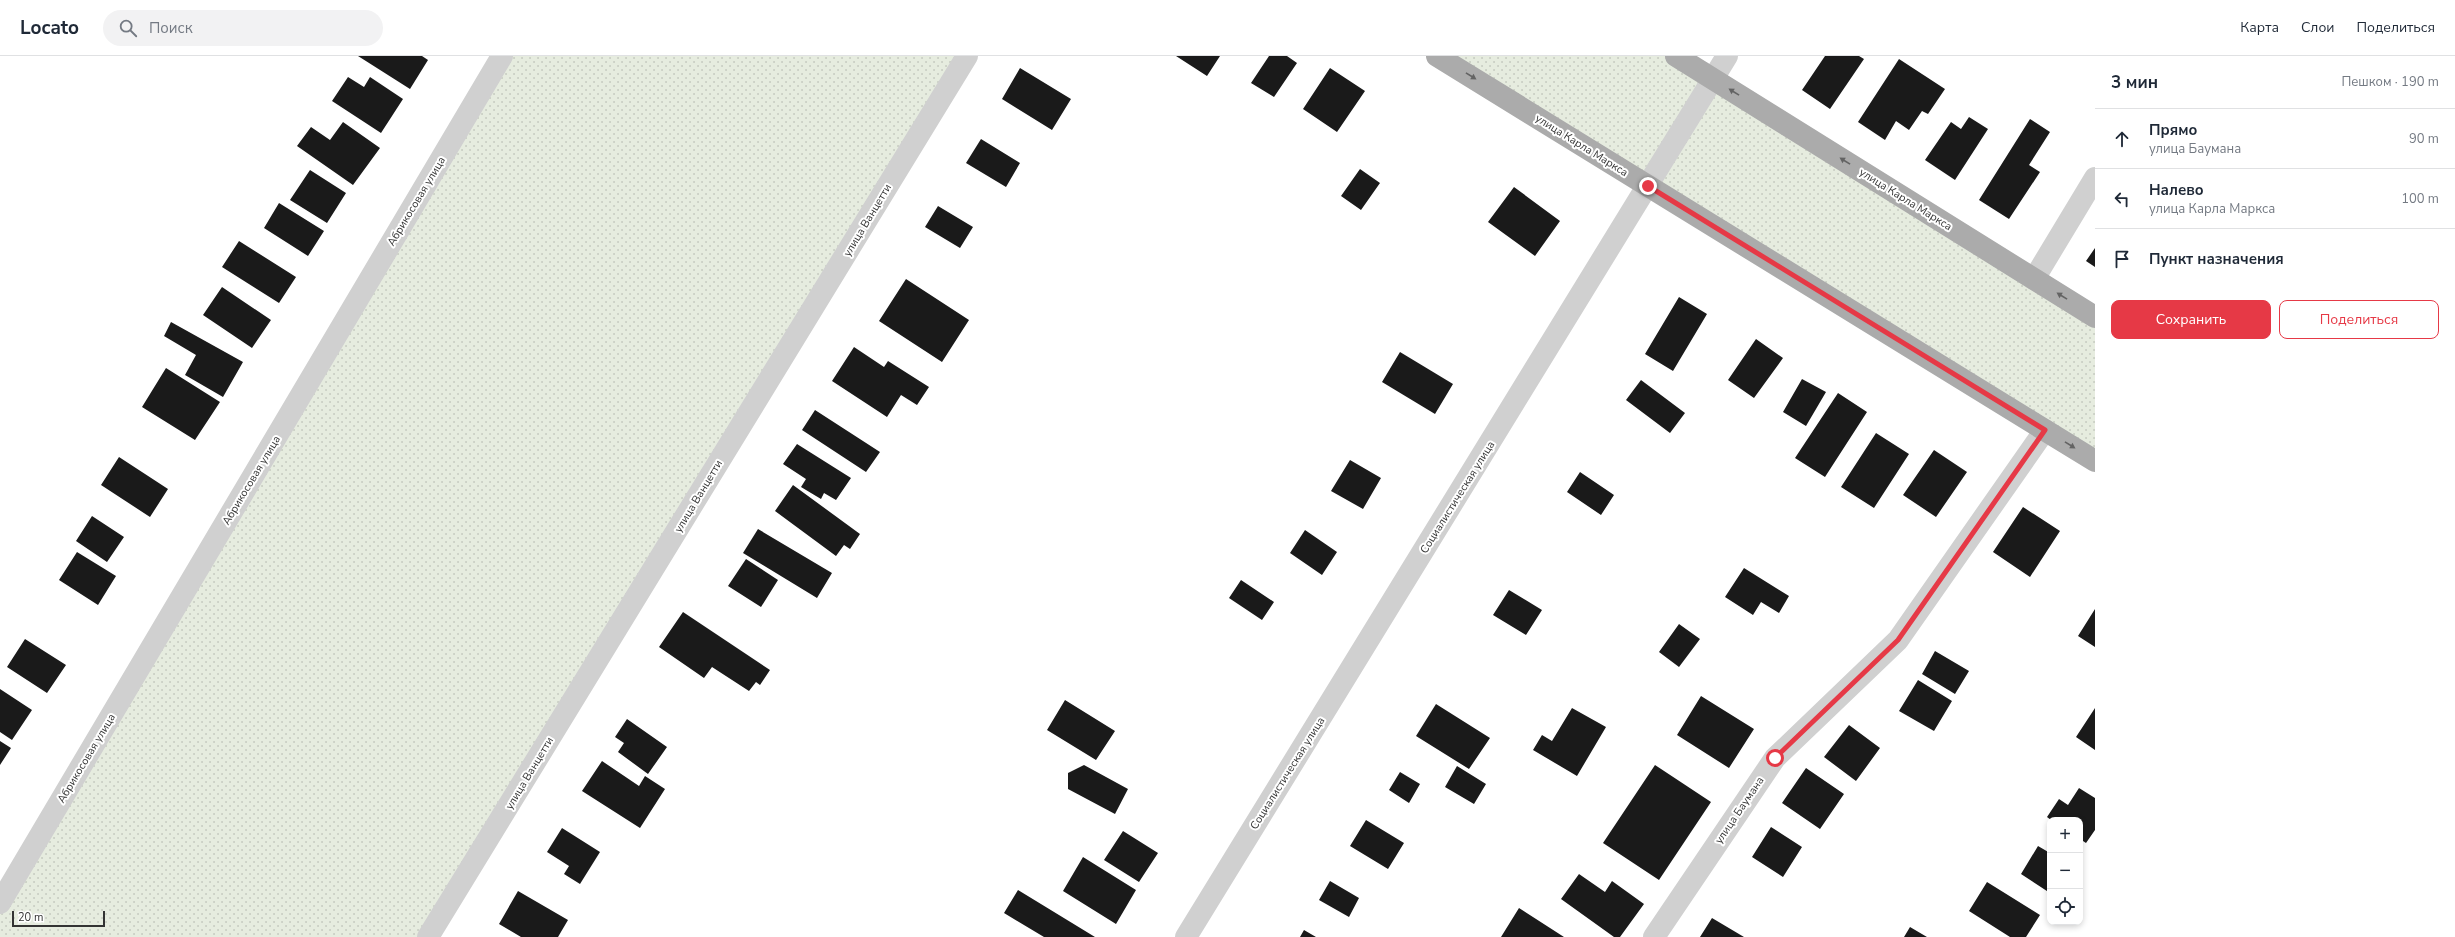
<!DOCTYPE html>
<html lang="ru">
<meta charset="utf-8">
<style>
:root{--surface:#fff;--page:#f2f2f3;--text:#1f2937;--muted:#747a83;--line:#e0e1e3;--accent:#e63946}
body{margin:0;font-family:"Nunito Sans",sans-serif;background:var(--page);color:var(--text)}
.controls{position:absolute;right:12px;bottom:12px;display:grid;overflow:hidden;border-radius:8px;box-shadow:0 2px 6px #0003}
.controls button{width:36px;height:36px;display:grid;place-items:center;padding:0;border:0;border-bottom:1px solid var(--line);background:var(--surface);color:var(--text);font:20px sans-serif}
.scale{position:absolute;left:12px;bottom:10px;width:93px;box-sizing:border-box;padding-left:4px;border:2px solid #333;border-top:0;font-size:11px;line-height:14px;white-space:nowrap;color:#333;-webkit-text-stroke:3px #fff;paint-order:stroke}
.stop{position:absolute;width:12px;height:12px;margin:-9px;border:3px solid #e63946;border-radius:50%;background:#fff}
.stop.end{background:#e63946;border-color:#fff;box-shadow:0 1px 4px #0008}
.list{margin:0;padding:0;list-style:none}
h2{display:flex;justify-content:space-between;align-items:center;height:52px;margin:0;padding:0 16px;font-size:17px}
h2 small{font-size:13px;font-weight:400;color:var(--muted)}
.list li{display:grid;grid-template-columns:26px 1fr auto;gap:12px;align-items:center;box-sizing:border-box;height:60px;padding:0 16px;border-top:1px solid var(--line)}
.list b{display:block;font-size:15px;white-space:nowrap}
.list p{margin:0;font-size:13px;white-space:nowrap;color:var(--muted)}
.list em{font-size:13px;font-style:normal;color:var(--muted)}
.actions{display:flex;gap:8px;padding:12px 16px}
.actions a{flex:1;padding:9px 0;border:1px solid var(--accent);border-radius:8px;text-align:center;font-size:14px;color:var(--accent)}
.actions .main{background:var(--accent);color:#fff}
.icon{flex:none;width:22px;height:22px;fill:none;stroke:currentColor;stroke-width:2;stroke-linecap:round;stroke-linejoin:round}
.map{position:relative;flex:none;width:2095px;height:881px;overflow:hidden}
header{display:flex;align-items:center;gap:24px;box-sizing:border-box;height:56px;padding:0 20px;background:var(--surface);border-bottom:1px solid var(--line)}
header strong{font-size:19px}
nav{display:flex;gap:22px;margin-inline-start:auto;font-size:14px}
.search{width:280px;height:36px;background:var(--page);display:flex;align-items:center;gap:10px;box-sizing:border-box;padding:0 14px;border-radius:22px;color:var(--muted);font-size:15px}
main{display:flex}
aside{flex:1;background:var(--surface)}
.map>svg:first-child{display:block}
.grass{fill:url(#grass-dots)}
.building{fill:#1a1a1a}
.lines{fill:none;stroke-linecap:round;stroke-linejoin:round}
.street{stroke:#d0d0d0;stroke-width:22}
.primary{stroke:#ababab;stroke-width:22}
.oneway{fill:#636363}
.route{stroke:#e63946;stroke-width:5}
.labels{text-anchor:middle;stroke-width:4;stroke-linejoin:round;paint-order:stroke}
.street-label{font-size:11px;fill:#333;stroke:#fff}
</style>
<header>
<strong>Locato</strong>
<div class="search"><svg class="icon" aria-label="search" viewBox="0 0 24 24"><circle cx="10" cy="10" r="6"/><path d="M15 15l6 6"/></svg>Поиск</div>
<nav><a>Карта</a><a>Слои</a><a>Поделиться</a></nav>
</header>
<main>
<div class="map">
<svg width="2095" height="881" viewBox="0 0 2095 881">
<defs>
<pattern id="grass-dots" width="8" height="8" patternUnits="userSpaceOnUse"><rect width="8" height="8" fill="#e6ecdf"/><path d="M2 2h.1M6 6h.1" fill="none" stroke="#c6cbc0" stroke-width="1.8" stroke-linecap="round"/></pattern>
</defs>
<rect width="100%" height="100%" fill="#fff"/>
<path class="grass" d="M502,0H967L428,881H0V847Z
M1437,0H1676L2095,261V405Z"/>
<path class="building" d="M358,0H422L428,4L410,33Z
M1176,0H1220L1207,20Z
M1269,0H1287L1297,7L1274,41L1251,27Z
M1825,0H1859L1864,3L1830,53L1802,34Z
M1899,3L1945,33L1928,58L1922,55L1909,74L1896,65L1885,84L1858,66Z
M1020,12L1071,43L1052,74L1002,43Z
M1330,12L1365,35L1337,76L1303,53Z
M348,21L364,31L370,21L403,43L381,77L332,45Z
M1969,61L1988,73L1955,124L1925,104L1951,66L1961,73Z
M2030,63L2050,76L2029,109L2040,116L2009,163L1979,144Z
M343,66L380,92L353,129L297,90L311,71L330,84Z
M981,83L1020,107L1006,131L966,107Z
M1360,113L1380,127L1361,154L1341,140Z
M310,114L346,137L327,167L290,144Z
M1514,131L1560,165L1535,200L1488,166Z
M279,147L324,175L308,200L264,172Z
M938,150L973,171L960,192L925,171Z
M239,185L296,221L279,247L222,211Z
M2095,192V211L2086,205Z
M906,223L969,264L942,306L879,265Z
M222,231L271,264L252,292L203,259Z
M1679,241L1707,258L1673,315L1645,298Z
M171,266L243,306L223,341L185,319L196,299L164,280Z
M1756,283L1783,302L1754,342L1728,324Z
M854,291L884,311L888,305L929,331L917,349L901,339L887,361L832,325Z
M1400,296L1453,328L1435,358L1382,326Z
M166,312L220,346L195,384L142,351Z
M1802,323L1826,336L1806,370L1783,356Z
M1641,324L1685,357L1670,377L1626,344Z
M1838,337L1867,356L1825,421L1795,402Z
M815,354L880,396L866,416L802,374Z
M1876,377L1909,398L1874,452L1841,431Z
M797,388L851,422L836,444L824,437L821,443L801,431L806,423L783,408Z
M1934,394L1967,416L1936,461L1903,439Z
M119,401L168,433L150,461L101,429Z
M1350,404L1381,422L1363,453L1331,435Z
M1580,416L1614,439L1601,459L1567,436Z
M793,429L860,478L850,493L844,489L836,500L775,455Z
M2023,451L2060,475L2030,521L1993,496Z
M92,460L124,481L107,506L76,485Z
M758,473L832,517L817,542L743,497Z
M1305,474L1337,496L1322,519L1290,497Z
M77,496L116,520L98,549L59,524Z
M746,503L778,524L761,551L728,530Z
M1744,512L1789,540L1779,557L1761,546L1753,559L1725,541Z
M1241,524L1274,546L1262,564L1229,542Z
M1509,534L1542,554L1526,579L1493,559Z
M2095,553V591L2078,580Z
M683,556L770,614L760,629L756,626L749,635L712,611L704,622L659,591Z
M1679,568L1700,583L1679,611L1659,596Z
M25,583L66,609L47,637L7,611Z
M1935,595L1969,615L1955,638L1922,618Z
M1918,624L1952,645L1934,675L1899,655Z
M0,633L32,654L12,684L0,676Z
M1701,640L1754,673L1729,712L1677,679Z
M1065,644L1115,675L1096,704L1047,674Z
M1436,648L1490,682L1469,713L1416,680Z
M1572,652L1606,671L1577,720L1533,694L1542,679L1552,685Z
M2095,652V694L2076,681Z
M627,663L667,691L648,718L618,696L624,687L615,681Z
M1849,669L1880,692L1856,725L1824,701Z
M0,685L11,692L0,709Z
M602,705L639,730L645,720L665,733L640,772L582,735Z
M1084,709L1128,733L1115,758L1068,733V717Z
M1655,709L1711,746L1659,824L1603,787Z
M1457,710L1486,728L1474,748L1445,731Z
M1806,712L1844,738L1820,773L1782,747Z
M1400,716L1420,728L1409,747L1389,734Z
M2079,732L2095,742V774L2086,787L2080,783V764H2051L2047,761L2059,743L2068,749Z
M1366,764L1404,787L1388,813L1350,790Z
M1771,771L1802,791L1783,821L1752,801Z
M562,772L600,796L580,828L564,818L569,810L547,796Z
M1123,775L1158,797L1139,826L1104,804Z
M2038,790L2050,797V837L2021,818Z
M1083,801L1136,834L1116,868L1063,835Z
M1579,818L1605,836L1612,825L1644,848L1620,881H1614L1561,843Z
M1330,825L1359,842L1349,861L1319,844Z
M1987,826L2040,859L2026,881H2010L1969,855Z
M1018,834L1095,881H1044L1004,857Z
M518,835L568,864L558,881H521L499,868Z
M1519,852L1564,881H1501Z
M1712,862L1744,881H1700Z
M1910,871L1927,881H1904Z
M1304,874L1316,881H1300Z"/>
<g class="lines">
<path class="street" d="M2034,223L2095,122
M0,847L502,0
M428,881L967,0
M1186,881L1727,0
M1654,881L1775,702L1898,584L2045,374"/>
<path class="primary" d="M1437,0L2095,405
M1676,0L2095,261"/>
</g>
<defs><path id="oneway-solid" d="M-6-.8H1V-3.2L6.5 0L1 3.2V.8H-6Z"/></defs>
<g class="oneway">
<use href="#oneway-solid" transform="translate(1471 20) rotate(32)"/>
<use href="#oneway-solid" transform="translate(1734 36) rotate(-148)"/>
<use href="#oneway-solid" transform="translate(1845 105) rotate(-148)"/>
<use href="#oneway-solid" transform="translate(2062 240) rotate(-148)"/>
<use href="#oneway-solid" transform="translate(2070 389) rotate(32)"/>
</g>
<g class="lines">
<path class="route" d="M1648,130L2045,374L1898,584L1775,702"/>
</g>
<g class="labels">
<g class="street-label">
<text transform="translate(1582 89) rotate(32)" y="4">улица Карла Маркса</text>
<text transform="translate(1906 143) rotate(32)" y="4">улица Карла Маркса</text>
<text transform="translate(416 145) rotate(-59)" y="4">Абрикосовая улица</text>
<text transform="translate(867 164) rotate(-59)" y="4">улица Ванцетти</text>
<text transform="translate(251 424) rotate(-59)" y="4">Абрикосовая улица</text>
<text transform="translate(698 440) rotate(-59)" y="4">улица Ванцетти</text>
<text transform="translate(1457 441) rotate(-58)" y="4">Социалистическая улица</text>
<text transform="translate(86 702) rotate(-59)" y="4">Абрикосовая улица</text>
<text transform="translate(529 717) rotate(-59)" y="4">улица Ванцетти</text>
<text transform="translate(1287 717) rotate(-58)" y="4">Социалистическая улица</text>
<text transform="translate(1739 754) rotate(-56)" y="4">улица Баумана</text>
</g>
</g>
</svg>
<div class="controls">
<button>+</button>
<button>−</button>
<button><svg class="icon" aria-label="locate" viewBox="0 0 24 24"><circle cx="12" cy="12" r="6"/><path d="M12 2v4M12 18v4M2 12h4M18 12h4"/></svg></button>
</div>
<div class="scale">20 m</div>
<div class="stop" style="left:1775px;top:702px"></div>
<div class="stop end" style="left:1648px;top:130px"></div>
</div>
<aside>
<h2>3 мин<small>Пешком · 190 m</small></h2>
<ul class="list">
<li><svg class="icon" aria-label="ahead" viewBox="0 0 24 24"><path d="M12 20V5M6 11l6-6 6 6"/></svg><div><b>Прямо</b><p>улица Баумана</p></div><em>90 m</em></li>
<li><svg class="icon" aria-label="left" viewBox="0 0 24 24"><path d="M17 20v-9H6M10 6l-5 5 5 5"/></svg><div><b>Налево</b><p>улица Карла Маркса</p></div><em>100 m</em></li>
<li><svg class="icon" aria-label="arrive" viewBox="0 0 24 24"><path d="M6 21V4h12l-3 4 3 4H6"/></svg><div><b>Пункт назначения</b></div></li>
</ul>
<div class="actions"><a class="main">Сохранить</a><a>Поделиться</a></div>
</aside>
</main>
